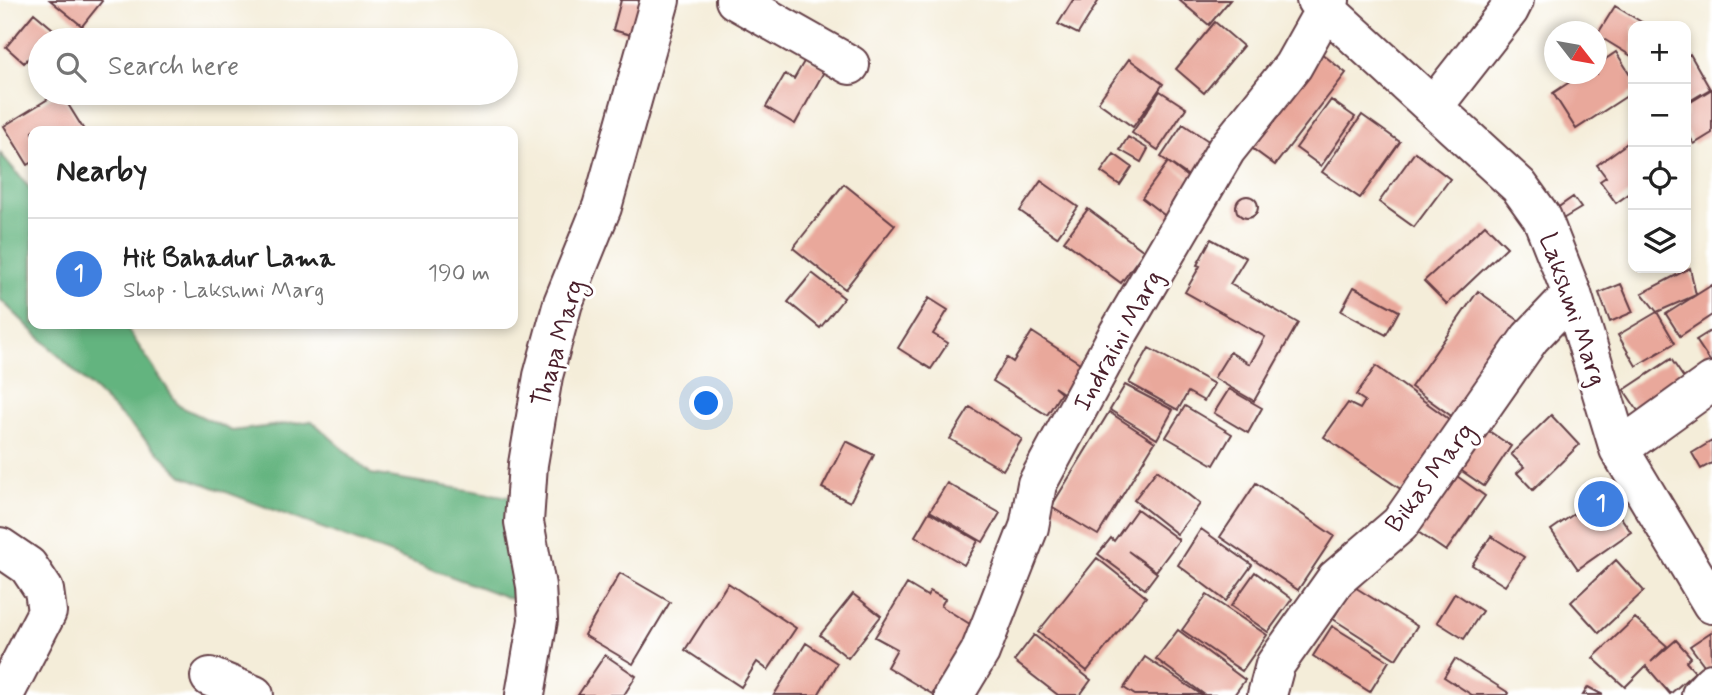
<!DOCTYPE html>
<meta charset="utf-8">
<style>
:root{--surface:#fff;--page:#f6f6f6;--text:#222;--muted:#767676;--line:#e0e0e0;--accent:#d93025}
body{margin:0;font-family:Mynerve,sans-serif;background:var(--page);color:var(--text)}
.controls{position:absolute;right:21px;top:21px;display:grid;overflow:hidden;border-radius:14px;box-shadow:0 4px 10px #0003}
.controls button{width:63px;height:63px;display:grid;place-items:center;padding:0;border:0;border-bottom:2px solid var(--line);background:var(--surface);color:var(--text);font:35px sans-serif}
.compass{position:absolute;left:1544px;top:21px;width:63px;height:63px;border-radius:50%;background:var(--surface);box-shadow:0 4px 10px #0003;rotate:121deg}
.you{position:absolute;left:707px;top:404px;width:24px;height:24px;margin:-18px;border:5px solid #fff;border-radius:50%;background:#1a73e8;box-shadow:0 0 0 10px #1a73e833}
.badge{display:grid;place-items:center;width:46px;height:46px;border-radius:50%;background:var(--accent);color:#fff;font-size:23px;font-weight:700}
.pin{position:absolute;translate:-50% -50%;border:4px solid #fff;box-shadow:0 2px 7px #0006}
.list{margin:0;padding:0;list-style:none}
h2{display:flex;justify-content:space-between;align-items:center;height:91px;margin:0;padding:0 28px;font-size:30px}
h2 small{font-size:23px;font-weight:400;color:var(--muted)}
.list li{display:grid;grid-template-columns:46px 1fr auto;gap:21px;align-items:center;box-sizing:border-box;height:112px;padding:0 28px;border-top:2px solid var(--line)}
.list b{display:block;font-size:26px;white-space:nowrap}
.list p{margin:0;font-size:23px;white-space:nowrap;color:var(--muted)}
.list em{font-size:23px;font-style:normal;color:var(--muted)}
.icon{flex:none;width:38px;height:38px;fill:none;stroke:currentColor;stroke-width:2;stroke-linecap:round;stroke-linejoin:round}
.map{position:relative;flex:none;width:1712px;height:695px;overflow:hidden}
.search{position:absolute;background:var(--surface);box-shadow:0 4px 10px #0003;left:28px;top:28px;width:490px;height:77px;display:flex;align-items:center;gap:18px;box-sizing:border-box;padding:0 24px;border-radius:38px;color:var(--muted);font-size:26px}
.panel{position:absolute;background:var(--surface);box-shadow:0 4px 10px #0003;left:28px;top:126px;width:490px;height:203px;border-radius:14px}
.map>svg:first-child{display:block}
.forest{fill:#63b47f;stroke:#566a55;stroke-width:2}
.building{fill:#e9a89b}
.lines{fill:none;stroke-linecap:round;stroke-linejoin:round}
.minor-casing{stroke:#643e45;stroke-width:42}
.minor{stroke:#fff;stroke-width:38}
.labels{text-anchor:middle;stroke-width:6;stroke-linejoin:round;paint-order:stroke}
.street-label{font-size:26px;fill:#4a1f2b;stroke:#fff}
</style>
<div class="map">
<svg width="1712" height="695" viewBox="0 0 1712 695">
<rect width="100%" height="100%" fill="#fff"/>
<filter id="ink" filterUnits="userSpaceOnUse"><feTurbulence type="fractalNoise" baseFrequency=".0143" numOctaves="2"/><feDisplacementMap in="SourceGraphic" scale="14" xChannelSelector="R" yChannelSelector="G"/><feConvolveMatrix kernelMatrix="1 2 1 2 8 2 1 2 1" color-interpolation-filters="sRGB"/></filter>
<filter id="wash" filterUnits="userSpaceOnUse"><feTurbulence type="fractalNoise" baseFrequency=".00686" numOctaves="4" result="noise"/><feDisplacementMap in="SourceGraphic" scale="28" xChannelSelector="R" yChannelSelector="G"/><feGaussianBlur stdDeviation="1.57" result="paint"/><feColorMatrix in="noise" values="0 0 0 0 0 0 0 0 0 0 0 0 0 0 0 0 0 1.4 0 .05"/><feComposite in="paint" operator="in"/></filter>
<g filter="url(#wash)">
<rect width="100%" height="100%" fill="#f4edd9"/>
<path class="forest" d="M0,153L33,192V324H124L179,406L232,431L312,421L371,474L528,500L530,606L183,476L0,299Z"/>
<g id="blocks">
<path class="building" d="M50,0H101L102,1L82,26Z
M621,0H648L638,37L613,30Z
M1073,0H1099L1078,34L1058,24Z
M1179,0H1230L1209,25Z
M1615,6L1648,26H1633V57L1597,35Z
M34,13L53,29L44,40H40V45L24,63L6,47Z
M1215,22L1243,46L1204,93L1176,69Z
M1616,52L1633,79V92L1576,129L1553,93L1582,74H1597V65Z
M1321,53L1346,73L1275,165L1249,146Z
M1690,54L1710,89L1686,103V57Z
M806,58L826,68L795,124L766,107L785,74L794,79Z
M1129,59L1163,84L1133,127L1098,102Z
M1712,89V133L1694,144L1686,130V105Z
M1160,91L1186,108L1158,150L1132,133Z
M58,93H61L84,130L33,131V162L28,165L4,126Z
M1331,100L1355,117L1321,166L1296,148Z
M1362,115L1400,142L1360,198L1322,172Z
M1183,124L1213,144L1196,181L1161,157Z
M1128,137L1148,149L1141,162L1120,150Z
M1633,139V191L1616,203L1600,181L1606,177L1597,165Z
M1415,152L1450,179L1414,227L1379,202Z
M1114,154L1132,167L1120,185L1101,172Z
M1168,162L1199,186L1172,221L1142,198Z
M1041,181L1078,207L1057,237L1020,211Z
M844,184L895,225L845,289L793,248Z
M1236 207a11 11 0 1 1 22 0a11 11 0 1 1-22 0Z
M1573,197L1581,208L1561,220L1553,211Z
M1088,209L1144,251L1121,283L1064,241Z
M1485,225L1507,247L1447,304L1424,281Z
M1211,239L1246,258L1230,284L1298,323L1254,401L1214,378L1230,352L1250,364L1265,337L1185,292L1200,266L1197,265Z
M1690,268L1696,295L1657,312L1642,293Z
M812,273L844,298L820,328L788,302Z
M1621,284L1633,312L1610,322L1599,293Z
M1712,285V315L1680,336L1666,314Z
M1354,287L1399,311L1386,335L1341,311Z
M1478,291L1525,325L1457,420L1411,387Z
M929,298L948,310L933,334L948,343L931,369L898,348Z
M1657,312L1675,343L1636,366L1618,335Z
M1712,330V364L1696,340Z
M1032,332L1086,367L1068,396L1054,387L1061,393L1047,415L993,381L1007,358L1013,362Z
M1149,348L1214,384L1204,401L1188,392L1178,410L1129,383Z
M1671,359L1690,387L1642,417L1624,390Z
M1376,366L1457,425L1408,494L1324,437L1348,403L1360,409L1365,401L1356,395Z
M1125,385L1173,410L1157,439L1110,410Z
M1229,389L1262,408L1248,433L1214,413Z
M1185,406L1232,434L1214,465L1166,437Z
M970,407L1022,439L1003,470L950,439Z
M1109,412L1155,442L1098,535L1051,507Z
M1551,415L1579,445L1533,490L1517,473L1524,467L1511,454Z
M1483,427L1511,446L1484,486L1456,467Z
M846,441L874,455L850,502L822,488Z
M1712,441V463L1701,469L1692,453Z
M1157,470L1200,504L1177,534L1134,500Z
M1454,474L1485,496L1446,551L1415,530Z
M947,483L1000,513L983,542L930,511Z
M1256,483L1334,536L1298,590L1220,537Z
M1604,493L1631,532L1578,569L1551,530Z
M1137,509L1179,540L1156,571L1128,551L1157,573L1145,589L1098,554L1111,538L1114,541Z
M929,512L978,541L964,565L915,536Z
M1201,529L1252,565L1226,601L1178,565Z
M1491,536L1524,557L1505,586L1472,565Z
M1097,558L1146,597L1087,671L1038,632Z
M1616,560L1644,591L1599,633L1571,602Z
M1255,572L1292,599L1268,632L1231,606Z
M620,573L670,602L633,664L584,635Z
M728,583L796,628L768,670L757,662L741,687L685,650Z
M907,584L927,596L930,591L945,599L941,606L973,626L932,694L887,667L897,649L875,637Z
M1353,586L1417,626L1396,659L1333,619Z
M1455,593L1482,611L1464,639L1437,622Z
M853,594L881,616L848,658L820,635Z
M1207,595L1267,635L1242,671L1182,630Z
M1635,618L1667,646L1651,662L1676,640L1691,657L1686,662L1695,672L1670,694L1646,666L1625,687L1593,658Z
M1332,626L1389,661L1370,692L1313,656Z
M1178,630L1245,680L1234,695H1205L1156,659Z
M1711,632L1712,666L1707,669L1690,646Z
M1034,635L1091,680L1080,695H1058L1014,661Z
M806,643L837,663L818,695H774Z
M605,655L636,676L624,695H578Z
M1145,657L1202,695H1135L1124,688Z
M1455,659L1509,693L1508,695H1472L1444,677Z
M1588,687L1603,695H1583Z"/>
</g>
</g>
<g filter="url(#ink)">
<use href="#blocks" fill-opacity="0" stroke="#643e45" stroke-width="2"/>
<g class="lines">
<g class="minor-casing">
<path id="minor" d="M735,0L850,65
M1316,0L1519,186L1542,218L1572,294L1619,449L1712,604
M1433,107L1509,10L1514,0
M1619,449L1712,382
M0,547L28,566L44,590L47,612L4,695
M210,677L254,695
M525,695L538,620L536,586L524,522L528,464L543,376L563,303L602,207L660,0
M954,695L980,652L1029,527L1037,484L1118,334L1226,150L1293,66L1330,0
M1267,695L1275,665L1336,579L1400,524L1530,338L1572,294
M1701,695L1712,683"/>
</g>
<use href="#minor" class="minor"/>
</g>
</g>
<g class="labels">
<g class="street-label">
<text transform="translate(1574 309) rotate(71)" y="9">Lakshmi Marg</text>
<text transform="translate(1117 340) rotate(-61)" y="9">Indraini Marg</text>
<text transform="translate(557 343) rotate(-74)" y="9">Thapa Marg</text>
<text transform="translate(1429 477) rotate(-53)" y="9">Bikas Marg</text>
</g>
</g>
</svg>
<div class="controls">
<button>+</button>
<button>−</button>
<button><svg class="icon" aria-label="locate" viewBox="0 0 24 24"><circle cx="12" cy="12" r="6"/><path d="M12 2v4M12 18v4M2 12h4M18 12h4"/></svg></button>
<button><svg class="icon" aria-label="layers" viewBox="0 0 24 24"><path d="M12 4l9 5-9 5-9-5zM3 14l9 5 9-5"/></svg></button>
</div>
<svg class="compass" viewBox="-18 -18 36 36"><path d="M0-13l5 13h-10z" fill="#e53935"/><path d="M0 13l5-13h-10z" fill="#767676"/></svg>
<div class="you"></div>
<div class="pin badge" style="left:1601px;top:504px;background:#3f7fe0">1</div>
<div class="search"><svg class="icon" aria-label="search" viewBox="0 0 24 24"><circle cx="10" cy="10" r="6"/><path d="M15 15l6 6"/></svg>Search here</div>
<section class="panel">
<h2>Nearby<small></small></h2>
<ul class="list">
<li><span class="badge" style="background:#3f7fe0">1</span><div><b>Hit Bahadur Lama</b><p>Shop · Lakshmi Marg</p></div><em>190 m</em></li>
</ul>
</section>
</div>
